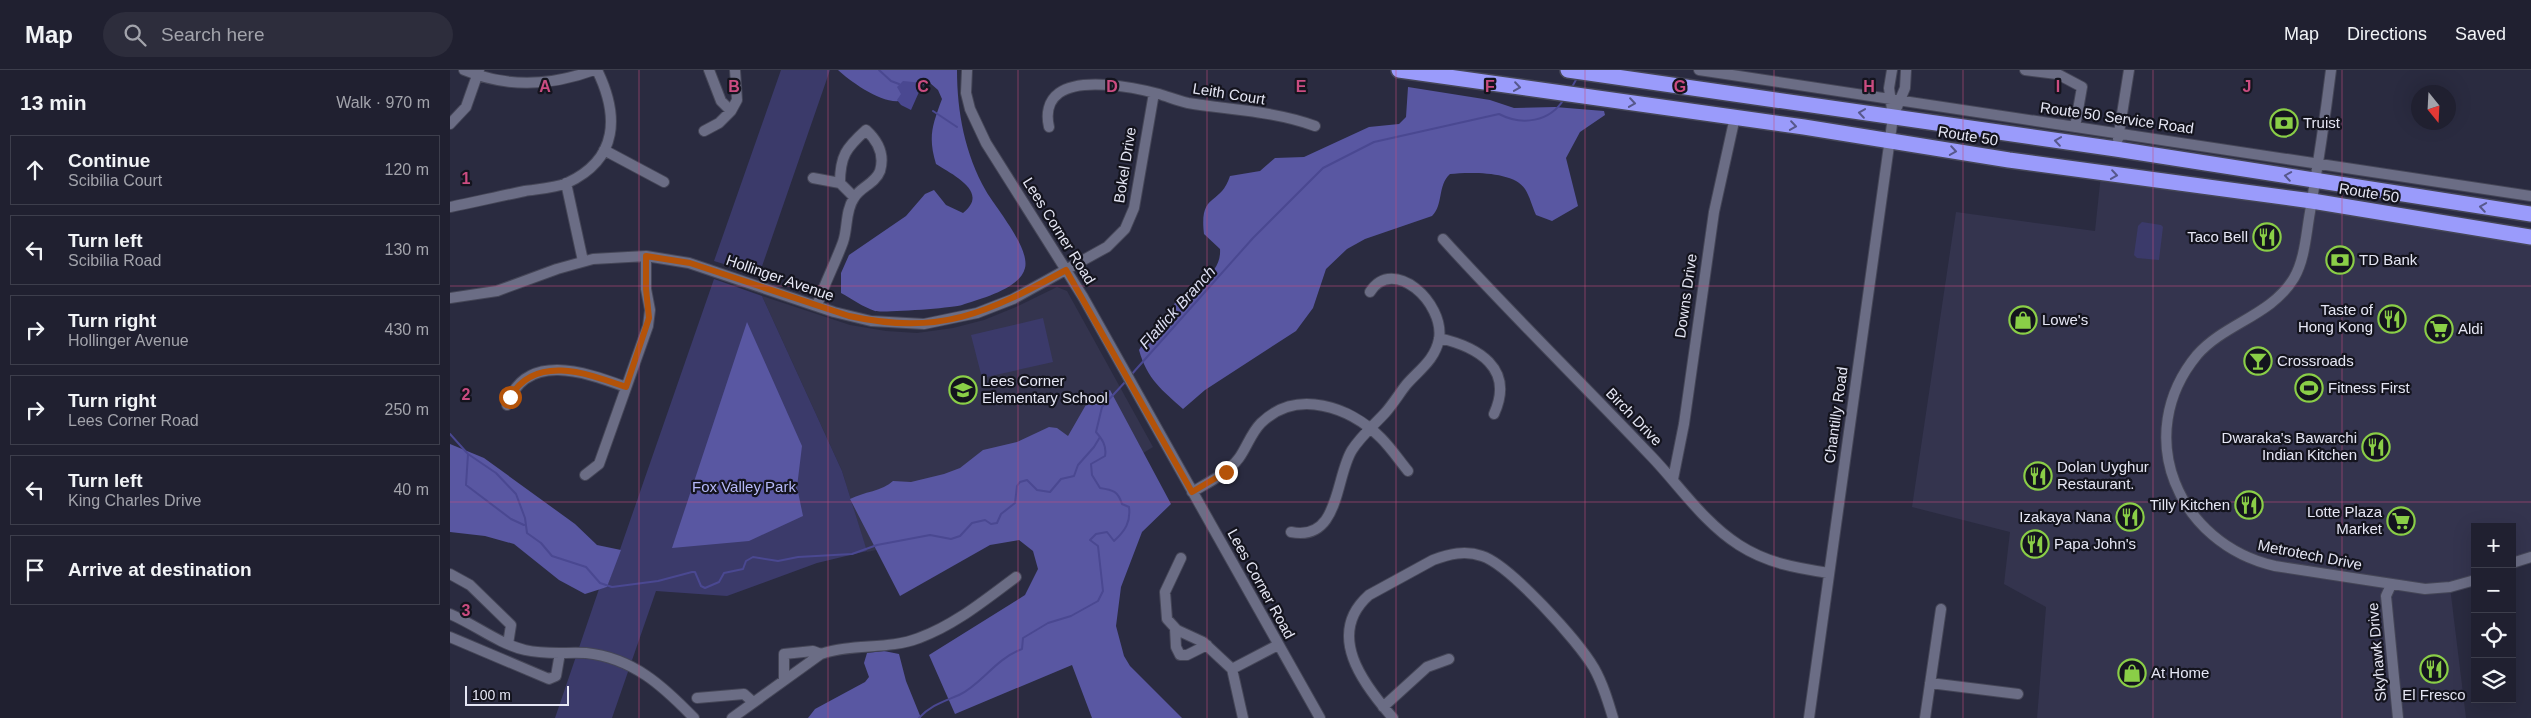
<!DOCTYPE html>
<meta charset="utf-8">
<style>
:root{--surface:#202030;--page:#2d2d3c;--text:#f1f3f6;--muted:#a2a3ab;--line:#3d3e4c}
body{margin:0;font-family:Arial,sans-serif;background:var(--page);color:var(--text)}
.controls{position:absolute;right:15px;bottom:15px;display:grid;overflow:hidden;border-radius:0px;box-shadow:0 5px 20px #0002}
.controls button{width:45px;height:45px;display:grid;place-items:center;padding:0;border:0;border-bottom:1px solid var(--line);background:var(--surface);color:var(--text);font:25px sans-serif}
.compass{position:absolute;left:1961px;top:15px;width:45px;height:45px;border-radius:50%;background:var(--surface);box-shadow:0 5px 20px #0002;rotate:162deg}
.scale{position:absolute;left:15px;bottom:12px;width:104px;box-sizing:border-box;padding-left:5px;border:2px solid #e5e6f4;border-top:0;font-size:14px;line-height:18px;white-space:nowrap;color:#e5e6f4;-webkit-text-stroke:4px #14141e;paint-order:stroke}
.stop{position:absolute;width:15px;height:15px;margin:-11px;border:4px solid #b45309;border-radius:50%;background:#fff}
.stop.end{background:#b45309;border-color:#fff;box-shadow:0 1px 5px #0008}
.list{margin:0;padding:0;list-style:none}
h2{display:flex;justify-content:space-between;align-items:center;height:65px;margin:0;padding:0 20px;font-size:21px}
h2 small{font-size:16px;font-weight:400;color:var(--muted)}
.list li{display:grid;grid-template-columns:32px 1fr auto;gap:15px;align-items:center;box-sizing:border-box;height:70px;margin:0 10px 10px;padding:0 10px;border:1px solid var(--line);border-radius:0px}
.list b{display:block;font-size:19px;white-space:nowrap}
.list p{margin:0;font-size:16px;white-space:nowrap;color:var(--muted)}
.list em{font-size:16px;font-style:normal;color:var(--muted)}
.icon{flex:none;width:28px;height:28px;fill:none;stroke:currentColor;stroke-width:2;stroke-linecap:round;stroke-linejoin:round}
.map{position:relative;flex:none;width:2081px;height:648px;overflow:hidden}
header{display:flex;align-items:center;gap:30px;box-sizing:border-box;height:70px;padding:0 25px;background:var(--surface);border-bottom:1px solid var(--line)}
header strong{font-size:24px}
nav{display:flex;gap:28px;margin-inline-start:auto;font-size:18px}
.search{width:350px;height:45px;background:var(--page);display:flex;align-items:center;gap:12px;box-sizing:border-box;padding:0 18px;border-radius:28px;color:var(--muted);font-size:19px}
main{display:flex}
aside{flex:1;background:var(--surface)}
.map>svg:first-child{display:block}
.built{fill:#34344e}
.green{fill:#3b3a6a}
.forest{fill:#5957a2}
.water{fill:#4a4891}
.lines{fill:none;stroke-linecap:round;stroke-linejoin:round}
.stream{stroke:#4a4891;stroke-width:2}
.minor-casing{stroke:#454657;stroke-width:12}
.highway-casing{stroke:#454657;stroke-width:18}
.minor{stroke:#6b6d85;stroke-width:10}
.highway{stroke:#9a9bfb;stroke-width:15}
.oneway{stroke:#57588c}
.route{stroke:#b45309;stroke-width:6}
.grid{fill:none;stroke:#cb4c81;stroke-width:1;stroke-opacity:0.55}
.labels{text-anchor:middle;stroke-width:4.5;stroke-linejoin:round;paint-order:stroke}
.street-label{font-size:15px;fill:#e5e6f4;stroke:#14141e}
.poi-label{font-size:15px;fill:#e5e6f4;stroke:#14141e;text-anchor:start}
.park-label{font-size:15px;fill:#b5b8f7;stroke:#14141e}
.water-label{font-size:16px;font-style:italic;fill:#dcdef3;stroke:#14141e}
.grid-label{font-size:16px;text-anchor:middle;font-weight:bold;fill:#cb4c81;stroke:#14141e;stroke-width:4.5;stroke-linejoin:round;paint-order:stroke}
</style>
<header>
<strong>Map</strong>
<div class="search"><svg class="icon" aria-label="search" viewBox="0 0 24 24"><circle cx="10" cy="10" r="6"/><path d="M15 15l6 6"/></svg>Search here</div>
<nav><a>Map</a><a>Directions</a><a>Saved</a></nav>
</header>
<main>
<aside>
<h2>13 min<small>Walk · 970 m</small></h2>
<ul class="list">
<li><svg class="icon" aria-label="ahead" viewBox="0 0 24 24"><path d="M12 20V5M6 11l6-6 6 6"/></svg><div><b>Continue</b><p>Scibilia Court</p></div><em>120 m</em></li>
<li><svg class="icon" aria-label="left" viewBox="0 0 24 24"><path d="M17 20v-9H6M10 6l-5 5 5 5"/></svg><div><b>Turn left</b><p>Scibilia Road</p></div><em>130 m</em></li>
<li><svg class="icon" aria-label="right" viewBox="0 0 24 24"><path d="M7 20v-9h11M14 6l5 5-5 5"/></svg><div><b>Turn right</b><p>Hollinger Avenue</p></div><em>430 m</em></li>
<li><svg class="icon" aria-label="right" viewBox="0 0 24 24"><path d="M7 20v-9h11M14 6l5 5-5 5"/></svg><div><b>Turn right</b><p>Lees Corner Road</p></div><em>250 m</em></li>
<li><svg class="icon" aria-label="left" viewBox="0 0 24 24"><path d="M17 20v-9H6M10 6l-5 5 5 5"/></svg><div><b>Turn left</b><p>King Charles Drive</p></div><em>40 m</em></li>
<li><svg class="icon" aria-label="arrive" viewBox="0 0 24 24"><path d="M6 21V4h12l-3 4 3 4H6"/></svg><div><b>Arrive at destination</b></div></li>
</ul>
</aside>
<div class="map">
<svg width="2081" height="648" viewBox="0 0 2081 648">
<rect width="100%" height="100%" fill="#2a2b40"/>
<path class="built" d="M1651,104L2081,167V488L2062,495V457H2025V508L2000,517L2016,648H1587L1596,537L1554,514L1560,462L1462,437L1506,142L1645,161Z
M607,217L617,221L703,377L574,457L467,471L417,482L392,401L312,226L400,255L436,261L467,263L503,258L534,250L566,237Z"/>
<path class="green" d="M331,0H380L309,205L264,191Z
M1692,152L1711,155L1713,157L1709,190L1687,188L1684,185L1688,156Z
M264,209L312,226L392,401L417,481L367,493L277,526L206,521L162,648H105L149,519L157,517Z
M593,248L603,292L532,308L521,265Z"/>
<path class="forest" d="M388,0H507C507,42 515,84 536,121C546,138 580,178 575,198C570,219 530,229 512,235C504,238 432,243 425,241C413,237 402,229 391,223V203L399,185L456,146L475,124L484,120L496,135L513,143C540,122 503,105 486,94C478,67 482,56 492,29L488,20L480,13C467,15 466,24 456,29C438,39 401,12 388,0Z
M958,17L1040,30L1064,38L1105,37L1154,41L1155,45L1130,62L1116,88L1128,136L1102,151L1086,145C1082,136 1080,127 1075,119C1064,101 1019,102 1000,104C987,116 994,134 982,146L915,169L897,179L876,199L863,238L846,261L755,320L733,339C712,320 697,309 689,280C699,263 712,248 725,233C740,215 772,207 770,179L754,164C749,121 770,137 780,106L810,101L825,88L854,87L919,57L949,54L956,47Z
M297,252L352,376L347,417L353,446L299,471L222,478Z
M660,320L721,434L692,462L671,517L666,556L674,586L680,596L732,648H642L622,595L505,644L479,585L575,525L588,499L583,481L569,470L540,475L450,526L400,429C413,422 433,421 443,411L461,412L494,404L510,398L533,380L567,372L599,357L607,358L618,366L641,326Z
M0,374L34,388L125,454L147,475L171,480L157,517L135,524L109,510L64,474L35,466L0,462Z
M434,581L449,584L456,611L471,648H358L365,639L415,612L419,607L414,593L417,583Z"/>
<path class="water" d="M453,11L473,13L461,40L451,35L447,30L451,24L447,17Z"/>
<g class="lines">
<path class="stream" d="M429,0L441,11L449,14
M1122,17L1127,8
M483,41L507,57
M681,305L803,168L873,98L924,72L1049,44C1072,56 1100,52 1114,29
M0,364L18,384L46,403L66,424L75,448L77,463L91,473L102,486L136,497L150,513L162,517L208,511L242,502H245L251,516L255,518L269,512L274,503L293,499L296,491L303,487L328,491L348,487L402,484L427,475L480,465L501,469L510,466L522,453L535,450L541,454L547,453L551,444L565,433L567,416L570,412L577,410L587,420L600,422L611,409L624,406L628,395L644,377L650,367
M18,384L16,415L61,449L74,455
M469,648C481,635 493,632 509,625C531,615 545,589 572,579L573,568L598,553L621,546L648,531L653,521L648,476L640,470L646,464L657,462L664,471C675,461 681,452 679,437L672,434C668,421 663,420 650,418L642,405L641,394L655,386C657,376 652,369 646,362L652,337L676,311"/>
<g class="minor-casing">
<path id="minor" d="M14,0C57,18 101,16 144,0
M259,0L271,31L281,41L287,30L285,0
M517,0L516,23L520,39L536,73L633,227L870,648
M1249,0L2081,126
M1575,0L1607,4
M1600,0L1632,17L1625,57
M1881,0C1875,48 1868,95 1860,142C1856,164 1855,189 1844,208C1821,246 1775,253 1747,285C1681,365 1728,474 1825,496L1975,519L2000,517L2025,510
M1447,37L1455,18L1456,0
M0,54L16,37L29,0
M599,57C596,44 598,31 609,23C631,7 683,17 709,24C719,27 728,31 738,33C780,40 825,41 865,56
M254,61L269,53L281,41
M1668,69L1679,0
M154,80L214,112
M363,108L390,113
M116,113L133,191
M0,137C25,132 50,126 75,121C88,119 105,118 117,113C169,89 169,45 147,0
M993,169C1060,243 1132,313 1201,386C1229,415 1254,453 1289,475C1317,493 1346,498 1379,503
M0,228L47,221L107,199L143,189L196,186L239,193L384,242L421,251L474,254L527,243L563,229L657,177L675,159L684,138L704,23
M367,236C374,214 385,194 393,172C398,158 395,141 404,128C410,117 425,114 430,101C435,84 428,71 416,60C396,78 390,86 390,113L404,127
M989,268C1028,277 1065,298 1044,344
M57,335C76,280 137,303 176,317
M135,405L149,394L198,256L200,240L196,219V186
M1223,409L1234,354L1264,142L1285,47
M742,422C759,412 777,404 789,388C797,377 801,363 811,353C847,318 900,337 931,368C941,378 949,390 958,401
M841,462C890,472 885,407 902,380C911,366 924,355 935,343C943,334 949,324 956,315C969,300 985,290 989,269C995,233 943,185 920,222
M731,488L715,522L717,549L727,560L753,572L782,599L793,648
M2062,493L2081,487
M0,504L20,515L61,555L58,574
M1941,515L1936,526L1948,648
M0,544C26,555 47,573 75,580C96,585 116,582 136,583C183,588 213,616 244,648
M725,558L726,577L730,585H737L757,575
M0,567L99,609L106,606L110,583
M782,599L828,575
M334,609V584L363,581L371,584
M1480,613L1568,624
M247,628L294,624L303,632
M933,637L977,597L999,589
M282,648L371,584C403,573 438,580 469,568C505,555 536,529 566,507
M943,648C913,614 875,564 919,525L983,490C999,484 1015,480 1032,486C1060,495 1128,571 1144,598C1153,614 1158,631 1163,648
M1359,648L1443,47L1439,18L1442,0
M1475,648L1491,539"/>
</g>
<g class="highway-casing">
<path id="highway" d="M949,0L1354,57L1559,90L1862,131L2081,167
M1118,0L1666,79L2081,144"/>
</g>
<use href="#minor" class="minor"/>
<use href="#highway" class="highway"/>
</g>
<defs><path id="oneway-chevron" d="M-2-3.5L2.5 0L-2 3.5" fill="none" stroke-width="1.6" stroke-linecap="round" stroke-linejoin="round" transform="scale(1.25)"/></defs>
<g class="oneway">
<use href="#oneway-chevron" transform="translate(1067 17) rotate(8)"/>
<use href="#oneway-chevron" transform="translate(1182 33) rotate(8)"/>
<use href="#oneway-chevron" transform="translate(1412 43) rotate(-172)"/>
<use href="#oneway-chevron" transform="translate(1343 56) rotate(8)"/>
<use href="#oneway-chevron" transform="translate(1608 71) rotate(-172)"/>
<use href="#oneway-chevron" transform="translate(1503 81) rotate(9)"/>
<use href="#oneway-chevron" transform="translate(1664 105) rotate(8)"/>
<use href="#oneway-chevron" transform="translate(1838 106) rotate(-171)"/>
<use href="#oneway-chevron" transform="translate(2033 137) rotate(-171)"/>
</g>
<g class="lines">
<path class="route" d="M60,327C86,283 139,304 176,317L199,248L196,219V186L240,193L399,246C491,266 537,243 616,200L742,422L776,402"/>
</g>
<path class="grid" d="M189,0V648M378,0V648M568,0V648M757,0V648M946,0V648M1135,0V648M1324,0V648M1513,0V648M1703,0V648M1892,0V648M0,216H2081M0,432H2081"/>
<defs>
<g id="bank-ring" transform="scale(1.4375)"><circle r="9.5" fill="#14141e" stroke="#8ace47" stroke-width="1.5"/><path d="M-6-4H6V4H-6ZM0-2.3a2.3 2.3 0 1 0 0 4.6a2.3 2.3 0 1 0 0-4.6Z" fill="#8ace47"/></g>
<g id="restaurant-ring" transform="scale(1.4375)"><circle r="9.5" fill="#14141e" stroke="#8ace47" stroke-width="1.5"/><path d="M-5-6h1v4h1v-4h1v4h1v-4h1v5L-1.5 .5V6h-2V.5L-5-1ZM5-6V6H3V1.5H1.5Q1.5-4 5-6Z" fill="#8ace47"/></g>
<g id="shop-ring" transform="scale(1.4375)"><circle r="9.5" fill="#14141e" stroke="#8ace47" stroke-width="1.5"/><path d="M-5-2.5h2.3a2.7 3.5 0 0 1 5.4 0H5L5.5 6h-11ZM-1.5-2.5h3a1.5 2.3 0 0 0-3 0Z" fill="#8ace47"/></g>
<g id="supermarket-ring" transform="scale(1.4375)"><circle r="9.5" fill="#14141e" stroke="#8ace47" stroke-width="1.5"/><path d="M-6-5.5h2.5l.6 2H6L4.5 2H-2.5L-4.4-4H-6ZM-1.5 3.2a1.3 1.3 0 1 0 .1 0ZM3 3.2a1.3 1.3 0 1 0 .1 0Z" fill="#8ace47"/></g>
<g id="bar-ring" transform="scale(1.4375)"><circle r="9.5" fill="#14141e" stroke="#8ace47" stroke-width="1.5"/><path d="M-6-5H6L.8 .8V4.5H3.5V6h-7V4.5H-.8V.8Z" fill="#8ace47"/></g>
<g id="stadium-ring" transform="scale(1.4375)"><circle r="9.5" fill="#14141e" stroke="#8ace47" stroke-width="1.5"/><path d="M0-5a6.5 5 0 1 0 0 10a6.5 5 0 1 0 0-10ZM-3.5-1.8h7v3.6h-7Z" fill="#8ace47"/></g>
<g id="school-ring" transform="scale(1.4375)"><circle r="9.5" fill="#14141e" stroke="#8ace47" stroke-width="1.5"/><path d="M0-5L7-2L0 1L-7-2ZM-4 1L0 2.5L4 1V4Q0 6-4 4Z" fill="#8ace47"/></g>
</defs>
<g fill-rule="evenodd">
<use href="#bank-ring" x="1834" y="53"/>
<use href="#restaurant-ring" x="1817" y="167"/>
<use href="#bank-ring" x="1890" y="190"/>
<use href="#restaurant-ring" x="1942" y="249"/>
<use href="#shop-ring" x="1573" y="250"/>
<use href="#supermarket-ring" x="1989" y="259"/>
<use href="#bar-ring" x="1808" y="291"/>
<use href="#stadium-ring" x="1859" y="318"/>
<use href="#school-ring" x="513" y="320"/>
<use href="#restaurant-ring" x="1926" y="377"/>
<use href="#restaurant-ring" x="1588" y="406"/>
<use href="#restaurant-ring" x="1799" y="435"/>
<use href="#restaurant-ring" x="1680" y="447"/>
<use href="#supermarket-ring" x="1951" y="451"/>
<use href="#restaurant-ring" x="1585" y="474"/>
<use href="#restaurant-ring" x="1984" y="599"/>
<use href="#shop-ring" x="1682" y="603"/>
</g>
<g class="labels">
<g class="street-label">
<text transform="translate(779 24) rotate(9)" y="5">Leith Court</text>
<text transform="translate(1667 48) rotate(8)" y="5">Route 50 Service Road</text>
<text transform="translate(1518 66) rotate(9)" y="5">Route 50</text>
<text transform="translate(675 95) rotate(-81)" y="5">Bokel Drive</text>
<text transform="translate(1919 123) rotate(9)" y="5">Route 50</text>
<text transform="translate(609 161) rotate(58)" y="5">Lees Corner Road</text>
<text transform="translate(330 208) rotate(19)" y="5">Hollinger Avenue</text>
<text transform="translate(1236 226) rotate(-82)" y="5">Downs Drive</text>
<text transform="translate(1386 345) rotate(-82)" y="5">Chantilly Road</text>
<text transform="translate(1184 347) rotate(46)" y="5">Birch Drive</text>
<text transform="translate(1860 485) rotate(11)" y="5">Metrotech Drive</text>
<text transform="translate(811 514) rotate(61)" y="5">Lees Corner Road</text>
<text transform="translate(1927 582) rotate(-95)" y="5">Skyhawk Drive</text>
</g>
<g class="poi-label">
<text x="1853" y="58">Truist</text>
<text x="1798" y="172" text-anchor="end">Taco Bell</text>
<text x="1909" y="195">TD Bank</text>
<text x="1923" y="245" text-anchor="end">Taste of<tspan x="1923" dy="17">Hong Kong</tspan></text>
<text x="1592" y="255">Lowe's</text>
<text x="2008" y="264">Aldi</text>
<text x="1827" y="296">Crossroads</text>
<text x="532" y="316">Lees Corner<tspan x="532" dy="17">Elementary School</tspan></text>
<text x="1878" y="323">Fitness First</text>
<text x="1907" y="373" text-anchor="end">Dwaraka's Bawarchi<tspan x="1907" dy="17">Indian Kitchen</tspan></text>
<text x="1607" y="402">Dolan Uyghur<tspan x="1607" dy="17">Restaurant.</tspan></text>
<text x="1780" y="440" text-anchor="end">Tilly Kitchen</text>
<text x="1932" y="447" text-anchor="end">Lotte Plaza<tspan x="1932" dy="17">Market</tspan></text>
<text x="1661" y="452" text-anchor="end">Izakaya Nana</text>
<text x="1604" y="479">Papa John's</text>
<text x="1701" y="608">At Home</text>
<text x="1984" y="630" text-anchor="middle">El Fresco</text>
</g>
<g class="park-label">
<text x="294" y="422">Fox Valley Park</text>
</g>
<g class="water-label">
<text transform="translate(727 237) rotate(-48)" y="6">Flatlick Branch</text>
</g>
</g>
<g class="grid-label">
<text x="95" y="22">A</text>
<text x="284" y="22">B</text>
<text x="473" y="22">C</text>
<text x="662" y="22">D</text>
<text x="851" y="22">E</text>
<text x="1040" y="22">F</text>
<text x="1230" y="22">G</text>
<text x="1419" y="22">H</text>
<text x="1608" y="22">I</text>
<text x="1797" y="22">J</text>
<text x="16" y="114">1</text>
<text x="16" y="330">2</text>
<text x="16" y="546">3</text>
</g>
</svg>
<div class="controls">
<button>+</button>
<button>−</button>
<button><svg class="icon" aria-label="locate" viewBox="0 0 24 24"><circle cx="12" cy="12" r="6"/><path d="M12 2v4M12 18v4M2 12h4M18 12h4"/></svg></button>
<button><svg class="icon" aria-label="layers" viewBox="0 0 24 24"><path d="M12 4l9 5-9 5-9-5zM3 14l9 5 9-5"/></svg></button>
</div>
<svg class="compass" viewBox="-18 -18 36 36"><path d="M0-13l5 13h-10z" fill="#e53935"/><path d="M0 13l5-13h-10z" fill="#a2a3ab"/></svg>
<div class="scale">100 m</div>
<div class="stop" style="left:60px;top:327px"></div>
<div class="stop end" style="left:776px;top:402px"></div>
</div>
</main>
